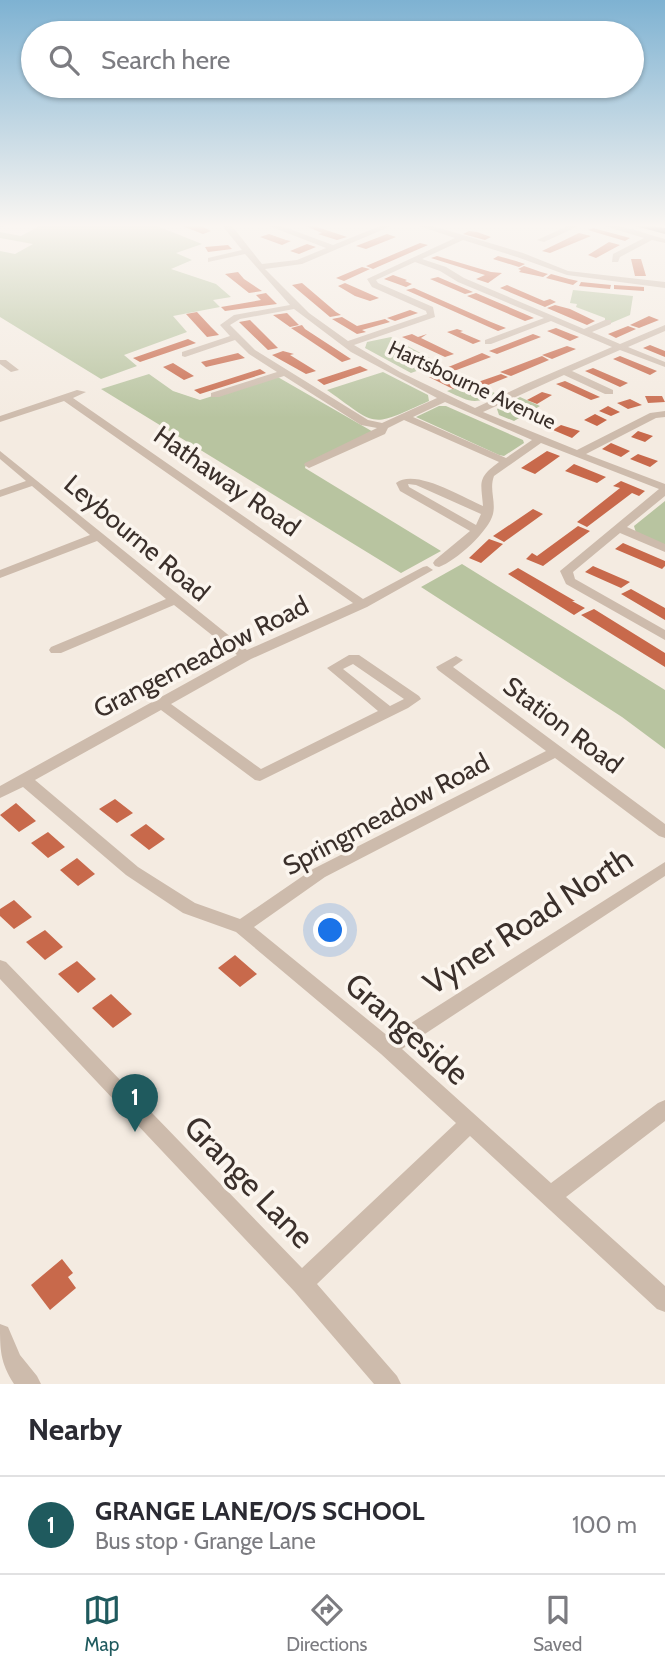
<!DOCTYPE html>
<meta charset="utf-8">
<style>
:root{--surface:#fff;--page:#f7f7f7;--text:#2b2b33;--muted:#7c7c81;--line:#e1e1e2;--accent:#1f5a5e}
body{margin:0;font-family:Cabin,sans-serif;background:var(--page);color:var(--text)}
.you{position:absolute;left:331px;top:931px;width:24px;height:24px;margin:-18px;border:5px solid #fff;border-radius:50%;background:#1a73e8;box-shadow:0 0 0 10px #1a73e833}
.badge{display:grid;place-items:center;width:46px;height:46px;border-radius:50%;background:var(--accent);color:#fff;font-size:23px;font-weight:700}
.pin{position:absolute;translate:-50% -58px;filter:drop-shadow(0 2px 4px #0008)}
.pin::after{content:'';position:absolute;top:37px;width:24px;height:21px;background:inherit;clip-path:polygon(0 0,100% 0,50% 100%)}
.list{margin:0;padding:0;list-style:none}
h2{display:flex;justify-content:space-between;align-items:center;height:91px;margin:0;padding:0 28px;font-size:30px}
h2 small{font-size:23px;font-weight:400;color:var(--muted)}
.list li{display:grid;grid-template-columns:46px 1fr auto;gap:21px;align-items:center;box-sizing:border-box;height:98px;padding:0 28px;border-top:2px solid var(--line)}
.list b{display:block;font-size:26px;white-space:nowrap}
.list p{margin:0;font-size:23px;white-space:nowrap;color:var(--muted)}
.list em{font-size:23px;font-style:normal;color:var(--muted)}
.icon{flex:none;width:38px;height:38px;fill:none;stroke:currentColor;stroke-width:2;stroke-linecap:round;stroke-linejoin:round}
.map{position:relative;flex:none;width:665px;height:1384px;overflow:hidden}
.search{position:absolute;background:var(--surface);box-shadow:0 2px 5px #0004;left:21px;right:21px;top:21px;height:77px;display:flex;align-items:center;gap:18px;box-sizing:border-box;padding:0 24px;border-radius:38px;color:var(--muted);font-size:26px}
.sheet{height:189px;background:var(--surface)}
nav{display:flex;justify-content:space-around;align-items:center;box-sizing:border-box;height:98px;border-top:2px solid var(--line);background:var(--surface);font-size:19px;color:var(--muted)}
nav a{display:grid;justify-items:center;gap:4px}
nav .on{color:var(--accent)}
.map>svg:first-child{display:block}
.green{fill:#b8c4a0}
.building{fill:#c8694b}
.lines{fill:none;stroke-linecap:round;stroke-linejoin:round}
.minor{fill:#cdbbac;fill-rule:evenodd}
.major{fill:#7d675c;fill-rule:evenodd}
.labels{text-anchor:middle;stroke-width:7;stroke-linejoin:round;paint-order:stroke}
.far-street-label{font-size:21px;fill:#3b302b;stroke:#fbf5ee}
.street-label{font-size:26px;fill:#3b302b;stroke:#fbf5ee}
.near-street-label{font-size:32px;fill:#3b302b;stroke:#fbf5ee}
</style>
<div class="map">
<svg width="665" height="1384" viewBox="0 0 665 1384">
<rect width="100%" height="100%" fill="#f4ebe1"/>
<path class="green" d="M43,224H152L202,244L176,253L192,260L171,269L216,284L231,297L213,300L220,307L173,316L187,332L124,355L137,366L101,379L0,317V251L15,254L33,244L0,238V232L21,236Z
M573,290L633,296L630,315L611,323L605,321V318L576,307L577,304L570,303Z
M391,337L439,363L411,373L365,348L367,342Z
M383,372L428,395L429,401C369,428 379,427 327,390Z
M149,374L173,391L200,400L276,376L375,433L306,464L305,468L441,551L401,573L101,389Z
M470,382L497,394C474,405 470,402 447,391Z
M520,397L540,406L514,421L499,415L497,409Z
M439,406H446L523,440L524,443L504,456L499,455L416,417Z
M665,501V545L636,533L634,526Z
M462,564L665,690V749L622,717L421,587Z"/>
<path class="building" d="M177,224H197L211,231L203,234Z
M301,224H317L314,226L347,237L337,240L318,234L322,233Z
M593,228L630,238L625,241L588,230Z
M469,231L477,232L491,237L485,240L463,234Z
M579,233L591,236L550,253L542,251Z
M269,234L286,240L291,241L282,245L260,237Z
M387,234L396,237L366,249L356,246Z
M609,242L620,245L596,258L588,255Z
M420,243L428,245L373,269L366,266Z
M307,244L316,247L299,254L290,251Z
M228,245L232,249L208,252L205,247Z
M437,256L491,272L502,273L488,283L476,279L485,275L431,258Z
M498,256L516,261L525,264L519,267L493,259Z
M631,259H641L646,276H635Z
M524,266L541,272L548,274L543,277L519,272L521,270L518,269Z
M362,267L370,269L344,281L336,278Z
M238,272L244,279L262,291L249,293L225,274Z
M551,274L569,279L578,281L573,285L546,278Z
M393,275L407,280L405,281L412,284L406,287L384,279Z
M438,277L473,292L465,294L430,279Z
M581,282L611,285L610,289L579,286Z
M302,283L336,312L341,315L330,317L292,285Z
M345,283L370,294L379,298L370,301L355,296L338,286Z
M507,285L544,301L550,299L556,302L545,307L500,288Z
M614,285L644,287V291L614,289Z
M414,288L491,322L506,328L498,331L406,290Z
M266,293L277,304L225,311L221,307L261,300L256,295Z
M476,293L497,302L534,318L525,321L467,296Z
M555,305L570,309L595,321L587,325L547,308Z
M410,310L418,313L395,321L387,318Z
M197,312L211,327L219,335L207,337L186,314Z
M287,313L299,325L290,327L273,315Z
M649,316L659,320L639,328L630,325Z
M342,317L357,326L385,319L390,322L362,330L366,332L357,334L332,319Z
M250,320L278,348L268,350L239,322Z
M302,325L305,329L351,359L342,362L291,328Z
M628,326L636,329L616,338L608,334Z
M556,328L571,334L579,337L570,341L547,331Z
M457,329L463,331L460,332L481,341L473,344L447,332Z
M412,334L418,337L427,334L421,338L454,354L445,357L402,337Z
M533,334L541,337L497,354L489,351Z
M188,339L196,343L140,362L133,358Z
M650,345L665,351V357L643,348Z
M567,346L576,349L552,359L542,355Z
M283,351L294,354L290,355L316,371L306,374L272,355Z
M238,353L245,358L206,367L201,362Z
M482,353L491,357L454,371L446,368Z
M542,356L549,360L511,376L500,372Z
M620,356L657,371L650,375L613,359Z
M173,363L194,376L184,380L163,367Z
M360,366L368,370L324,385L317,380Z
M593,368L628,383L620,387L585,371Z
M260,369L266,373L200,394L194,390Z
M438,374L453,381L457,379L464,383L453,389L429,377Z
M501,374L508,377L483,387L475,383Z
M565,381L600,397L591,400L556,384Z
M542,392L552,395L537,404L527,400Z
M645,396H662L665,402L648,403Z
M630,399L642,405L628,409L617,403Z
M608,406L620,412L611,416L599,411Z
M533,411L554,418L546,423L527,415Z
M595,414L607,420L597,426L584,420Z
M561,425L580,431L572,438L553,430Z
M638,431L653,436L645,442L631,437Z
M611,443L630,451L621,457L602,449Z
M547,451L560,456L535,474L521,468Z
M638,454L658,461L650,467L630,459Z
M574,464L606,477L597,483L565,471Z
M621,481L645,491L639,496L632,493L587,527L577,522L620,488L613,486Z
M533,509L543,514L504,542L493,536Z
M578,526L590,531L543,566L526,559L532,553L537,556Z
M489,539L503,544L481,563L469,558Z
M623,543L665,561V566L662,569L615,549Z
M593,566L630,582L621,588L585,572Z
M518,568L575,601H572L585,608L574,615L508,574Z
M631,589L665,608V620L621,594Z
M594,609L665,653V667L581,615Z
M115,799L133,813L117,823L99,809Z
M16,803L36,821L19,832L0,815Z
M146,824L165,839L149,850L130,835Z
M48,832L65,847L48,858L31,843Z
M77,858L95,874L78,886L60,870Z
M14,900L32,917L14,929L0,916V909Z
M45,930L63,947L45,960L26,942Z
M235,955L257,974L240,987L218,968Z
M77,961L96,979L78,993L58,974Z
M111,994L132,1014L113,1028L92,1008Z
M62,1259L73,1273L68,1277L76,1288L50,1310L31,1285Z"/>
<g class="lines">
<path class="minor" d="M0,224H9L0,228Z
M221,224L232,226L262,264L297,260L326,248L264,224H276L333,245L385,224H396L302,264L265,269L309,313L348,341L427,314L426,311L372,287L367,279L455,238L413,224H426L523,253L568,271L665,282V288L567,275L517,257L463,240L422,259L446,267L464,278L584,329L605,320H611V324L592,332L620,344L665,325V331L628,347L665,362V367L620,350L572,371L613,390V394H605L564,375L483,412L577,450L650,413L665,411V417L656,418L586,454L665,484V496L627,527L665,544V552L620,533L573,572L575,579L665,630V640L566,584L560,571L659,489L541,443L494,476C489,489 496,501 493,514C489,531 456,561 439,567L435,566L433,563L435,560L470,531L400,491L396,483C415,468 462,497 483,506C481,482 477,478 499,462L404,420L388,428L385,434L309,468L304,465L305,463L377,428L361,425L284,376L219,397H211V393L277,372L249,354L235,340L185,357L182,356V352L230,336L220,325L234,315L290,305L245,254L208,262V258L242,250ZM415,262L440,271L458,282L544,318L485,340V344H491L551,321L612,347L526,384L475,408L400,372L354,345L435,317L433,307L378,283L376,280ZM294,309L351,352L437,398L382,423L368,420L255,350L230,325L240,319ZM445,402L532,440L506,458L413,417ZM408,484L416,485L481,514L476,525L409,487Z
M572,224H583L544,242L537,240Z
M598,224C621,224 643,233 665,239V243L652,240L620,257L618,262H612L613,254L644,238Z
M0,360H6L19,370L11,372L0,364Z
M77,390L86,392L73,398L363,599L423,567L427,566L433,570L367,607L251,659L171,704L261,769L378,711L327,668L349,655H359L419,696L421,699L408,708L260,781L255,780L161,710L35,780L138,867L195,903L240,919L313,869L546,751L438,670L436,667L456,656L463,660L453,667L665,824V838L659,836L555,758L325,877L254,927L389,1037L665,862V876L402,1049L551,1183L658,1103L665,1100V1121L566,1197L665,1286V1312L657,1309L470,1136L317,1284L397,1376L401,1384H374L294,1291L0,979V960L6,962L302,1268L456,1123L381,1054L236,932L183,913L126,875L23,787L0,798V786L237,655L174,605L61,653H51L49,650L51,647L166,599L97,541L0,578V570L90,535L32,486L0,497V490L26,481L0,459V451L247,650L353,603L64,401L0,422V416ZM353,664L404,699L390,706L343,669Z
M0,1324L8,1327L20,1355L37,1376L41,1384H14C0,1362 0,1350 0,1324Z"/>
<path class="major" d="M633,224L665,228V234L635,226Z"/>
</g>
<linearGradient id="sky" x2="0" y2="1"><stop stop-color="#7eb2d2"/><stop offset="0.54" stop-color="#faf6f2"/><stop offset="1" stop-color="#faf6f2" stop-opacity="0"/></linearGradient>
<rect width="665" height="418" fill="url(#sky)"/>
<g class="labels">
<g class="far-street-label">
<text transform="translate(472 385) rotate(25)" y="7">Hartsbourne Avenue</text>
</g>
<g class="street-label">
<text transform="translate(227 481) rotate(35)" y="9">Hathaway Road</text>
<text transform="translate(137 538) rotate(40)" y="9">Leybourne Road</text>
<text transform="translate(201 657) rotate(-27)" y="9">Grangemeadow Road</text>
<text transform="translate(563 725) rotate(37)" y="9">Station Road</text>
<text transform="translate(386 814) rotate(-28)" y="9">Springmeadow Road</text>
</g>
<g class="near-street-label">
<text transform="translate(528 921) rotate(-33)" y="11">Vyner Road North</text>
<text transform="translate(407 1029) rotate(41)" y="11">Grangeside</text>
<text transform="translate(249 1182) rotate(46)" y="11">Grange Lane</text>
</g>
</g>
</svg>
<div class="you"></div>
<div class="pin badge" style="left:135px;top:1132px">1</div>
<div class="search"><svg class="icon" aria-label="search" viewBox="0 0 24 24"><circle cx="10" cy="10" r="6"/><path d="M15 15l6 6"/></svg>Search here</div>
</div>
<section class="sheet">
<h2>Nearby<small></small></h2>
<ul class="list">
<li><span class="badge">1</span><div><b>GRANGE LANE/O/S SCHOOL</b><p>Bus stop · Grange Lane</p></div><em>100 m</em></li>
</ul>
</section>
<nav>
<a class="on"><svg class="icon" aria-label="map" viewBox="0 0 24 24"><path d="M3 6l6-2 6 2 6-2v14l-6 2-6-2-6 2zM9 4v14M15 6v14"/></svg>Map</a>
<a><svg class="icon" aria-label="directions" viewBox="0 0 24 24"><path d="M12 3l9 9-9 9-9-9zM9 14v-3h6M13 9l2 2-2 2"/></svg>Directions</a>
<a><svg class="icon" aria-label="saved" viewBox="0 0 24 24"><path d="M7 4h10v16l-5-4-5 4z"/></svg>Saved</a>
</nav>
